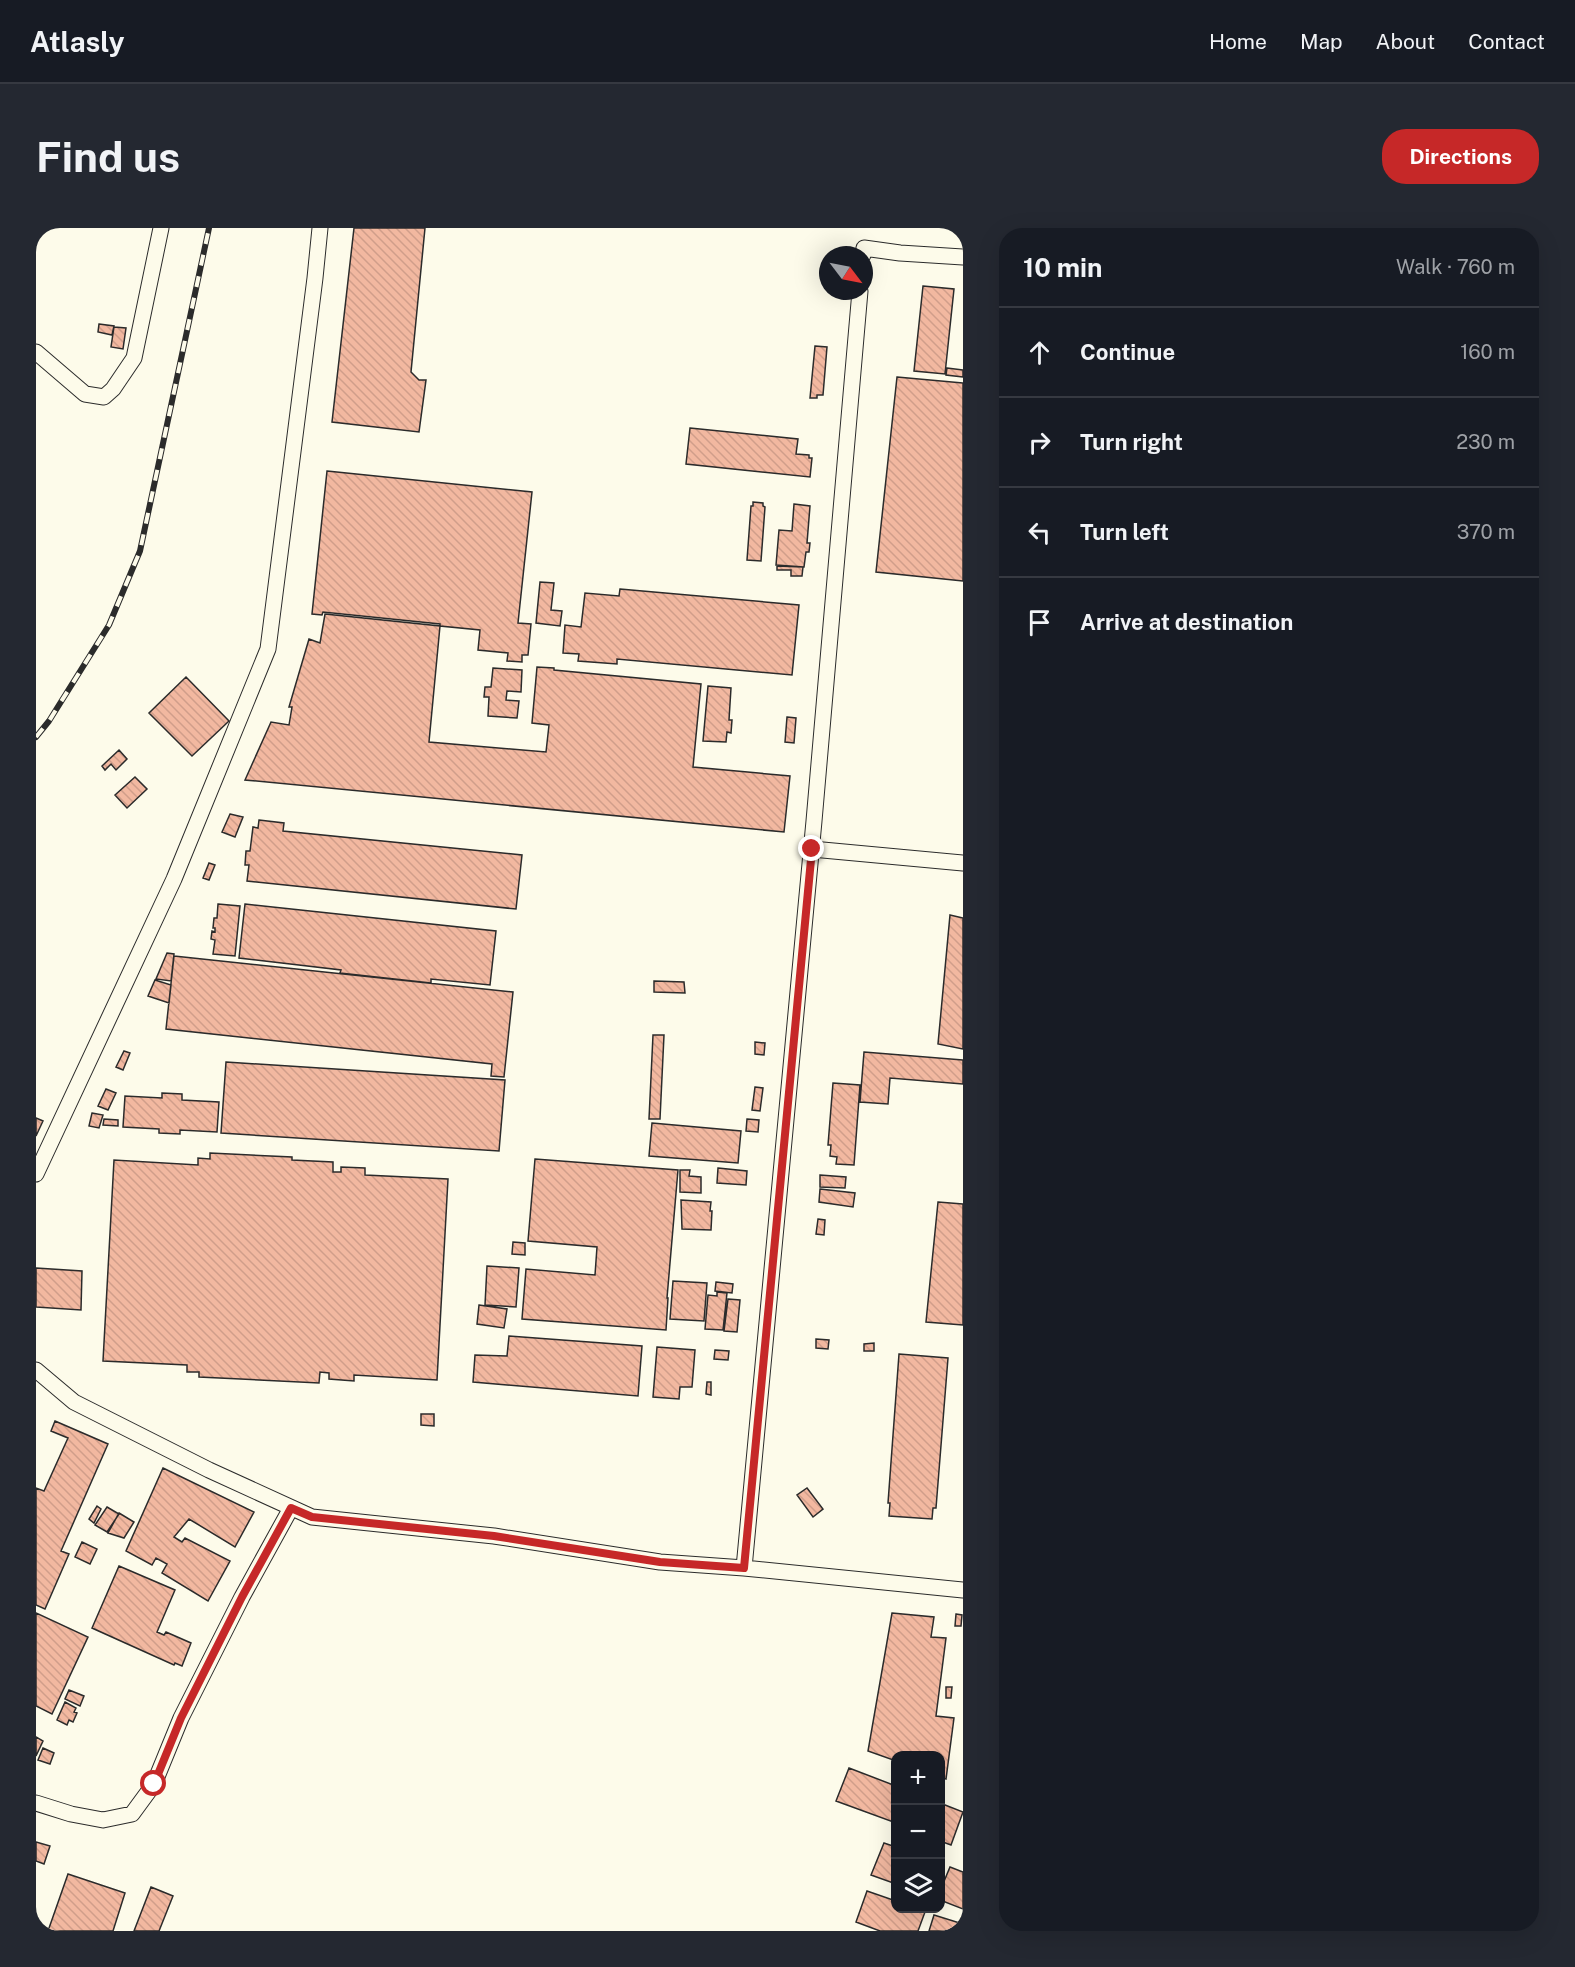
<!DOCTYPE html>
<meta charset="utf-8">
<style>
:root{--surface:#171b24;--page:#242831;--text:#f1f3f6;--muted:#9ea1a6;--line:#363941;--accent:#c62828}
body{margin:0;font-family:"Public Sans",sans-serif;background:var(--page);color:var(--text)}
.controls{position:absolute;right:18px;bottom:18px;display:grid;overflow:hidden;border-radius:12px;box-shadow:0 6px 24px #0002}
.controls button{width:54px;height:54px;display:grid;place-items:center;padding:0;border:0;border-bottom:2px solid var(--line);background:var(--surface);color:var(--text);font:30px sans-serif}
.compass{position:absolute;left:783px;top:18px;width:54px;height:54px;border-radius:50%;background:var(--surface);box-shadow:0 6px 24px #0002;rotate:122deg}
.stop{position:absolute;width:18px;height:18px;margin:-14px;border:4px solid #c62828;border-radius:50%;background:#fff}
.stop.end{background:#c62828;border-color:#fff;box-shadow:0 2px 6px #0008}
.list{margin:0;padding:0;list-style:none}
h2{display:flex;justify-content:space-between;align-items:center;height:78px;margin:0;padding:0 24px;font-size:26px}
h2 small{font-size:20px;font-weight:400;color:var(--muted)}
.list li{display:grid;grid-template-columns:39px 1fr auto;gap:18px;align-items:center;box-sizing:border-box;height:90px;padding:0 24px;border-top:2px solid var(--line)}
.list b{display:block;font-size:22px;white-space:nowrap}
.list em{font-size:20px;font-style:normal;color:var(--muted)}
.icon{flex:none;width:33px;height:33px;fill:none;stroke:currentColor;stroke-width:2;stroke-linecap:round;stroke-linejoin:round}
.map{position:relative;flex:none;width:927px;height:1703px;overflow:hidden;border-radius:24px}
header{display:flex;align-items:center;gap:36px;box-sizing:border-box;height:84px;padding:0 30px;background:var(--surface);border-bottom:2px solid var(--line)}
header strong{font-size:28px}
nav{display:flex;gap:33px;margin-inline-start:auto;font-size:21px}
.intro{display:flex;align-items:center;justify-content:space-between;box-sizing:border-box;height:144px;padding:0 36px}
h1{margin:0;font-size:42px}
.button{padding:15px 27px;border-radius:24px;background:var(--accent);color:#fff;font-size:21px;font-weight:700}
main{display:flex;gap:36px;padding:0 36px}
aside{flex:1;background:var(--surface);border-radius:24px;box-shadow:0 6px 24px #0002}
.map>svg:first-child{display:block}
.building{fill:url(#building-back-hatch);stroke:#2b2b2b;stroke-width:1.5}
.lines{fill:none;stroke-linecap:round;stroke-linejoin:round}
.minor-casing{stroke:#2b2b2b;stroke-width:17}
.minor{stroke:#fdfbea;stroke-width:15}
.rail-casing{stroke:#2b2b2b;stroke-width:6}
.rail{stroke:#fdfbea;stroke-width:4;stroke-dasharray:11;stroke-linecap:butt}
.route{stroke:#c62828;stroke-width:8}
</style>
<header>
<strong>Atlasly</strong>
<nav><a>Home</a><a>Map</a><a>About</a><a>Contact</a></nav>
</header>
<div class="intro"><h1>Find us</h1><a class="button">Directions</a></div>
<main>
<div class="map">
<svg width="927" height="1703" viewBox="0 0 927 1703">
<defs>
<pattern id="building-back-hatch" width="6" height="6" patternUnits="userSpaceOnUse" patternTransform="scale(1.5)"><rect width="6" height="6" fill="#f2b8a0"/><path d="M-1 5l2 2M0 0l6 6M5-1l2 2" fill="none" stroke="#d09e8a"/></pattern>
</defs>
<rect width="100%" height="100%" fill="#fdfbea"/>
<path class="building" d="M318,0H389L375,144L383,152H390L383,204L296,194Z
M887,58L918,61L909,146L878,143Z
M63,96L78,98L76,107L62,104Z
M78,99L90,100L87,121L75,119Z
M779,118L791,119L787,167H781V170H774Z
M911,140L927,142V149L910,147Z
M861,149L927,155V353L840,344Z
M654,200L762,211L760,226L773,227V230H776L774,249L650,236Z
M291,243L496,264L482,395L495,396L492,427H486V434L471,433L472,425L442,422L444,402L404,398V396L287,384L286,387L276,386Z
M717,274L727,275V278L729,279L725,333L711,332L715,278H717Z
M758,276L774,278L771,315H774L773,324H770L768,339L740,337L743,302L756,303Z
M741,338L767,339L766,348H755V342H741Z
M504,354L518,355L515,382L526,383L524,398L500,395Z
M584,361L763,377L756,447L581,431V436L542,433L543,426L527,425L529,397L545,399L549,365L583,368Z
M289,386L404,398L393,514L510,524L513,497L496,495L501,439L518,440V442L665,456L657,539L754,548L748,604L209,552L235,494L253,497L256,479H253L273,411L284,415Z
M457,440L486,442L485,464L471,463L470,472L483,473L481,490L452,488L453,469H448L449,459H455Z
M150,449L193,493L156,528L113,485Z
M672,458L695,460L693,492H696L695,505L691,504L690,514L667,513Z
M751,489L760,490L758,515L749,514Z
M83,522L91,531L80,542L75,536L69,542L66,538Z
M99,549L111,561L91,580L79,567Z
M194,586L207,589L199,609L186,604Z
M223,592L248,595L247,603L486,627L480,681L211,653L213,637H209L210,623H214L217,599L222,600Z
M173,635L179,637L173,652L167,650Z
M182,676L204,678L199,728L177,726L179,712L175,711L176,703L179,704V700H177L178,690H181Z
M209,676L460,703L454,757L395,751V755L304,745L305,742L203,730Z
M914,687L927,690V821L902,816Z
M131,725L138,726L135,753L120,751Z
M138,728L477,764L468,849L455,848L456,836L130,801Z
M119,752L135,757L133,775L112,768Z
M618,753L648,754L649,765L618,764Z
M617,807H628L624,891H613Z
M719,814L729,815L728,827L719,826Z
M88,823L94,825L87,842L80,839Z
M828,824L927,832V856L854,850L852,876L824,874Z
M190,834L469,852L463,923L185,905Z
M797,855L824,857L818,937L800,936L801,929L794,928L795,917H792Z
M719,859L727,860L724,883L716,882Z
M70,861L80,865L72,882L62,878Z
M126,865L146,866V872L183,874L181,904L144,902V906L123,905V901L87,899L89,868L126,870Z
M56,885L67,887L63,900L53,898Z
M0,890L7,893L0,908Z
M68,891L82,892V898L67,897Z
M711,891L723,892L722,904L710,903Z
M616,895L705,903L702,935L613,928Z
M174,925L256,929V932L297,934V944H305V939L329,940V947L412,951L401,1152L318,1147V1153L293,1151V1145L284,1144L283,1155L163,1149V1144H151V1137L67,1133L78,932L162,937V930L174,931Z
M499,931L642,942L631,1070H632L630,1102L486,1091L490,1041L559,1047L561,1019L492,1013Z
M682,940L711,943L710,957L681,955Z
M644,942H654L653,948L665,949V965L644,964Z
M784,947L810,949L809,960L784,959Z
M784,961L819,965L817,979L783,974Z
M645,972L675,974L674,983H676L675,1002L646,1001Z
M902,974L927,976V1097L890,1094Z
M782,991L789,992L788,1007L780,1006Z
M477,1014L489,1015V1027L476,1026Z
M451,1038L483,1040L480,1079L449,1077Z
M0,1040L46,1043L45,1082L0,1079Z
M637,1053L671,1055L668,1093L634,1091Z
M680,1054L697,1056L696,1065L679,1063Z
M681,1064L691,1065L687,1102L669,1101L672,1067L681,1068Z
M692,1071L704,1072L701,1104L688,1103Z
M443,1077L471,1081L468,1100L441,1096Z
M473,1108L606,1118L602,1168L437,1154L439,1127L471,1128Z
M780,1111L793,1112L792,1121L780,1120Z
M838,1115V1123H828V1116Z
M621,1119L659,1122L656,1159H644L643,1171L617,1169Z
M679,1122L693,1123L692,1132L678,1131Z
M863,1126L912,1130L900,1280H897L896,1291L853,1288L854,1275H852Z
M671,1154H675V1167L670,1166Z
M385,1186H398V1198L385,1197Z
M19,1193L72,1216L25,1323L33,1326L9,1381L0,1377V1260L8,1263L32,1210L15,1203Z
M127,1240L218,1284L199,1319L153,1291L138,1309L146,1314L149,1310L194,1333L172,1373L126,1345L131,1336L120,1330L116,1337L90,1323Z
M771,1260L787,1281L777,1289L761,1267Z
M61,1278L65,1281L58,1295L53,1291Z
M71,1279L83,1286L71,1304L59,1297Z
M83,1285L98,1294L88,1310L72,1305Z
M46,1314L61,1321L54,1336L39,1329Z
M83,1338L139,1362L121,1404L128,1407L130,1404L155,1415L146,1438L139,1435L138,1437L56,1400Z
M0,1385L52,1409L16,1486L0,1478Z
M856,1385L898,1389L895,1409L910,1410L900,1488L918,1490L910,1551L904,1549V1528H860V1533L832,1523Z
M920,1386L926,1387L925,1398H919Z
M910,1459H916L915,1470H910Z
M33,1462L48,1468L44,1478L29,1471Z
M29,1474L40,1480L38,1484L41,1485L37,1494L33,1492L31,1497L21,1492Z
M0,1509L7,1513L0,1528Z
M7,1520L18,1525L14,1536L2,1532Z
M813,1540L860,1558V1595L800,1573Z
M904,1575L927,1584L915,1617L904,1613Z
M0,1614L14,1618L8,1636L0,1633Z
M848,1615L860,1619V1656L835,1647Z
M914,1639L927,1644V1681L904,1672V1663Z
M32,1646L89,1665L77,1703H12Z
M115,1659L137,1668L123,1703H98Z
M831,1663L860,1673V1680H880L889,1684L882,1703H844L820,1694Z
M898,1687L927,1696V1703H893Z"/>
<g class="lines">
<g class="minor-casing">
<path id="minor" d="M827,27L828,20L864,25L927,29
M0,124L49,166L68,169L77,161L98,130L125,0
M776,621L927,635
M0,946L138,651L232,421L279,50L284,0
M0,1142L38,1174L173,1242L276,1289L458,1308L624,1334L708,1340L927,1362
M708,1340L778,593L824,63
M0,1575L35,1586L67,1592L96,1586L118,1556L145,1490L206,1369L255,1280"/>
</g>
<use href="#minor" class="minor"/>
<g class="rail-casing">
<path id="rail" d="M0,509L13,493L73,397L104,323L173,0"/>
</g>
<use href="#rail" class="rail"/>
</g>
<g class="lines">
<path class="route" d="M118,1556L145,1490L206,1369L255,1280L276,1289L458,1308L624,1334L708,1340L776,621"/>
</g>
</svg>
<div class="controls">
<button>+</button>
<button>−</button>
<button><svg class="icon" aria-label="layers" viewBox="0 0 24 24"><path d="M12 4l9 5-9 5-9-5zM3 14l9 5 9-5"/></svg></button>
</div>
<svg class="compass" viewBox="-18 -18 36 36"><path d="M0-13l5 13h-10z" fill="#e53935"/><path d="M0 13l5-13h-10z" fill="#9ea1a6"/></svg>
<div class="stop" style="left:118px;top:1556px"></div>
<div class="stop end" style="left:776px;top:621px"></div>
</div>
<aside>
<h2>10 min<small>Walk · 760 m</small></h2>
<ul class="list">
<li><svg class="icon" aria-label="ahead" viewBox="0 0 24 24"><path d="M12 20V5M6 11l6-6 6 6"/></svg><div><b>Continue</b></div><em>160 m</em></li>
<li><svg class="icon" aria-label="right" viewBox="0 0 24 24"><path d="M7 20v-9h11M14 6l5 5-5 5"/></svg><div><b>Turn right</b></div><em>230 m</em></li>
<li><svg class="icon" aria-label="left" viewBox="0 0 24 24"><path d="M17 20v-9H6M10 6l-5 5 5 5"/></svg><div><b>Turn left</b></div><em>370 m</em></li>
<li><svg class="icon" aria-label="arrive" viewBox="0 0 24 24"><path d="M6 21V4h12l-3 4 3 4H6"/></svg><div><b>Arrive at destination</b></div></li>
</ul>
</aside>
</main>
